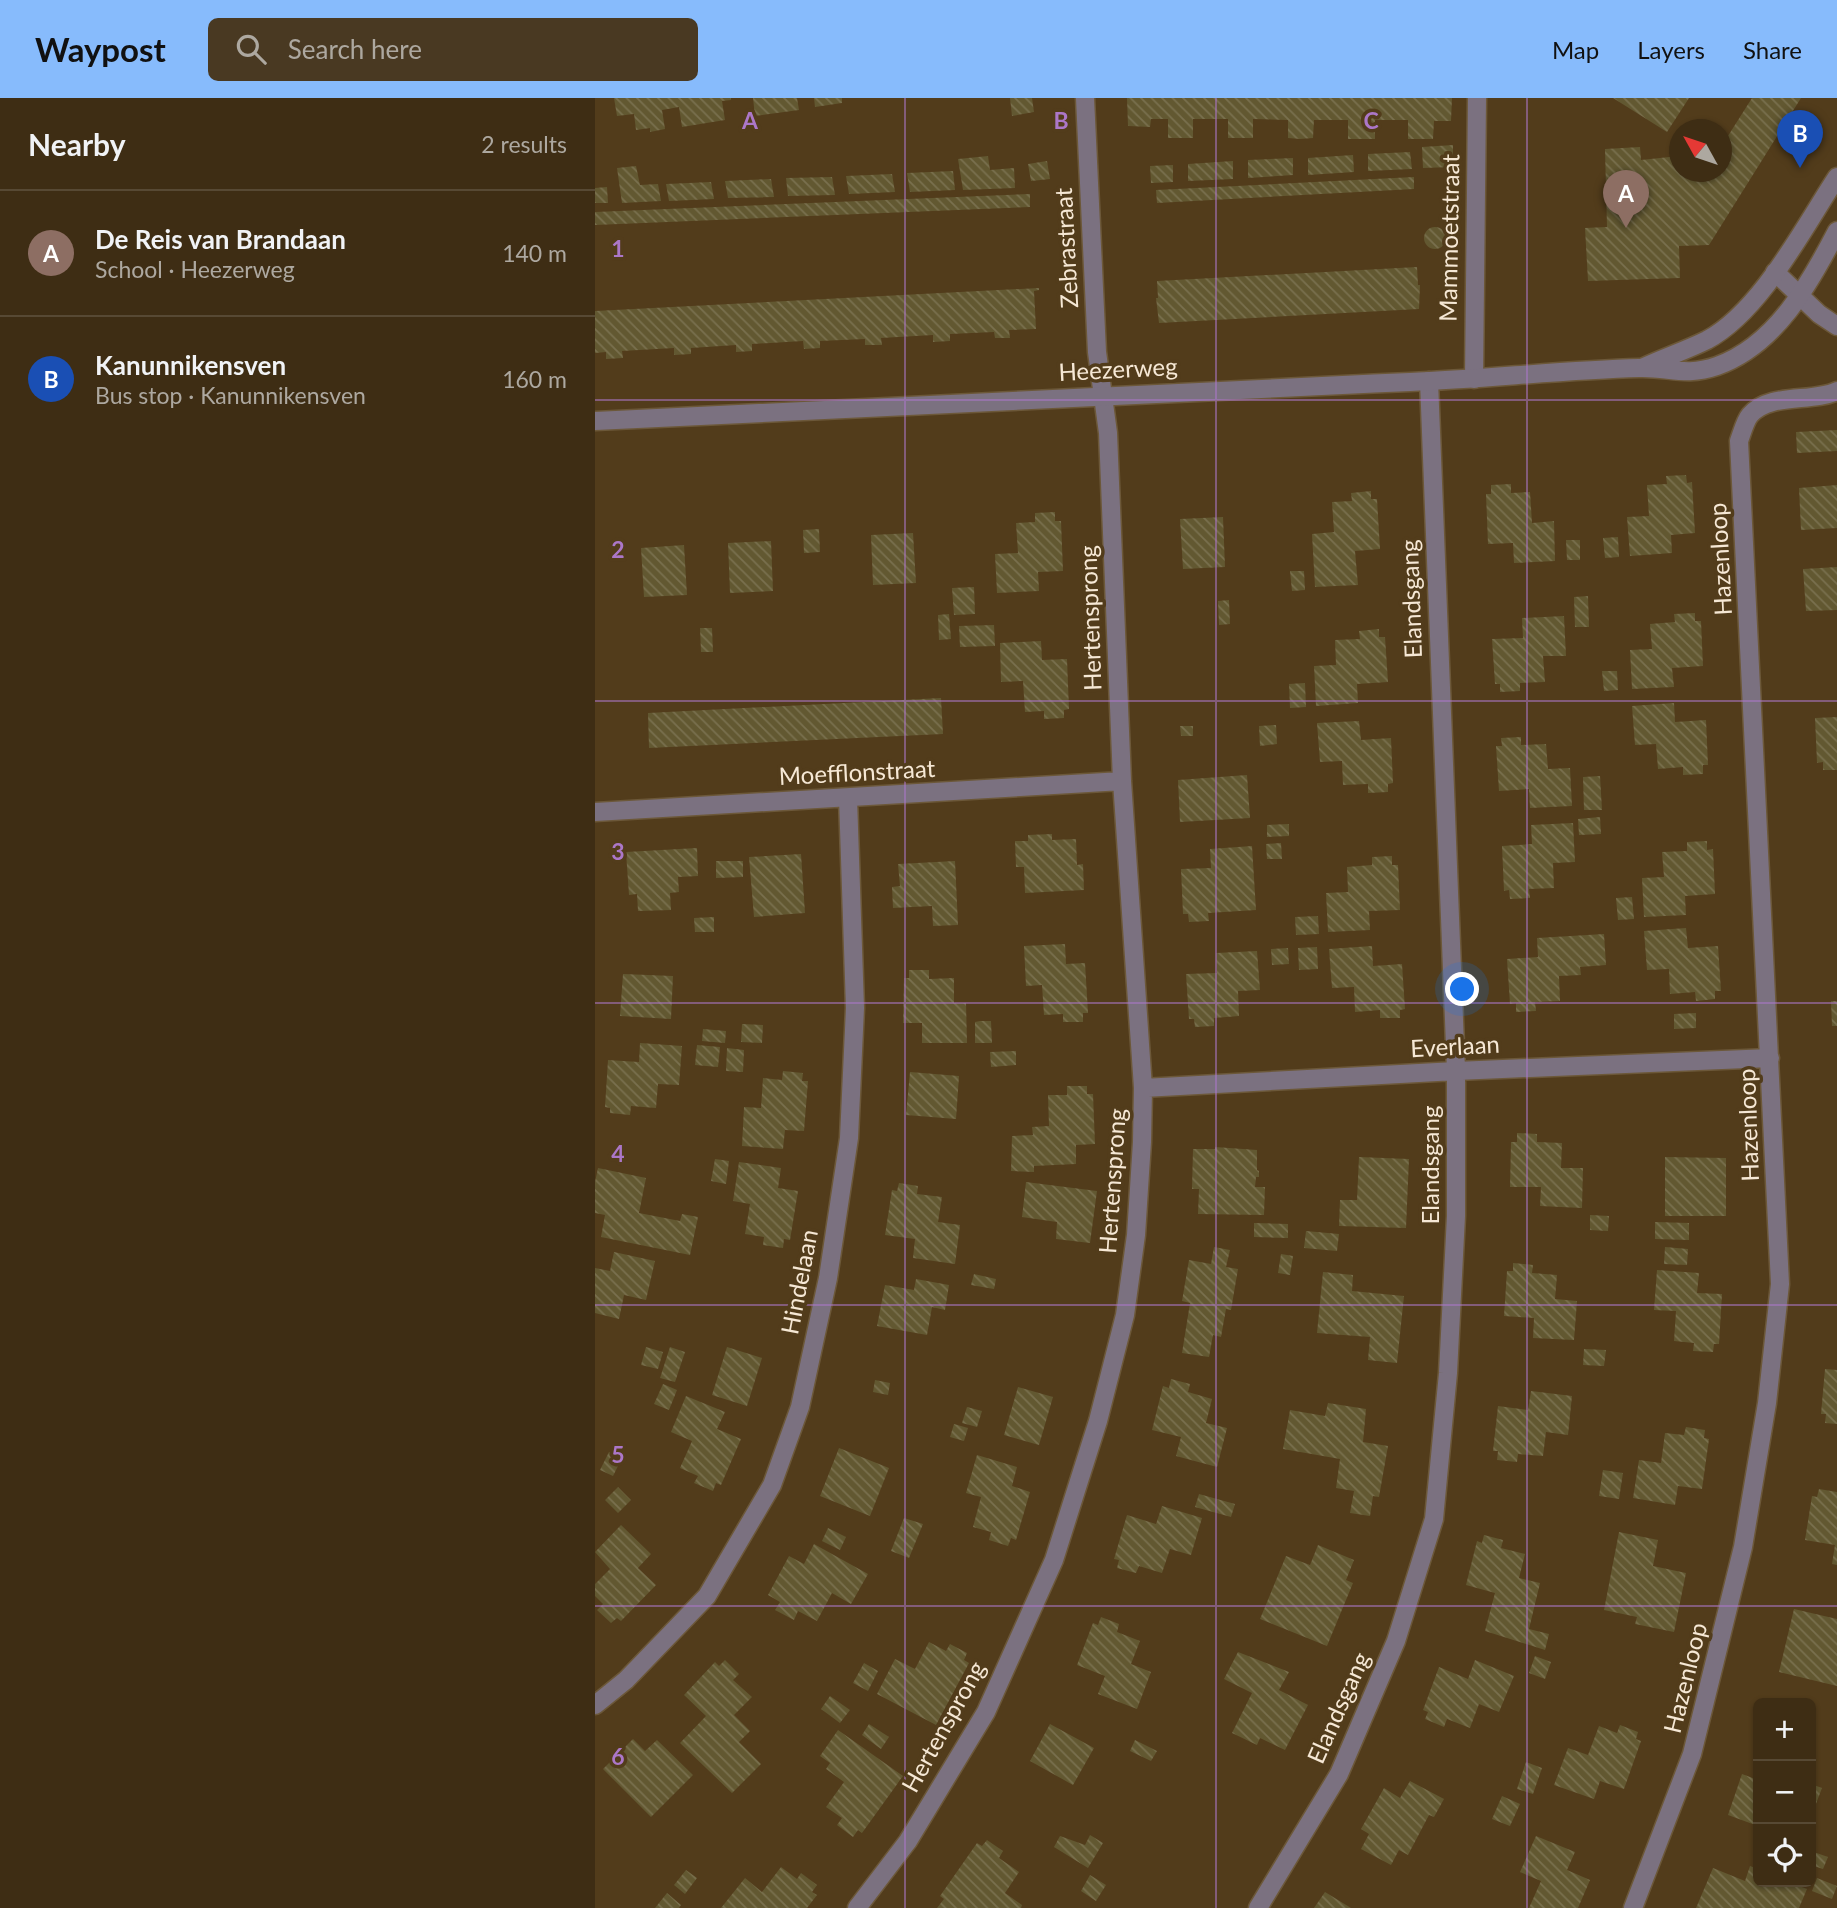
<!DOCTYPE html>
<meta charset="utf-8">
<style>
:root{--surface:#3e2d14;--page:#493922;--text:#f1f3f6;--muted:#ada8a0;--line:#574934;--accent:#87bbfc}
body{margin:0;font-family:Lato,sans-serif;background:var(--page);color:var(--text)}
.controls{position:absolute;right:21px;bottom:21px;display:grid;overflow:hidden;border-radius:10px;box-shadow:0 2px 5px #0004}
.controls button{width:63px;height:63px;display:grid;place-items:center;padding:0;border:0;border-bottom:2px solid var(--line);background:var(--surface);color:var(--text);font:35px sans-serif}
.compass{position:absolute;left:1074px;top:21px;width:63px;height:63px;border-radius:50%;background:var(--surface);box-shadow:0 2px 5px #0004;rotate:310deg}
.you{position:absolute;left:868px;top:892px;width:24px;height:24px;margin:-18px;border:5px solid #fff;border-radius:50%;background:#1a73e8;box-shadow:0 0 0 10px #1a73e833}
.badge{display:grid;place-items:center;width:46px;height:46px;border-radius:50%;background:var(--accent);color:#fff;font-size:23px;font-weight:700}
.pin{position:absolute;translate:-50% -58px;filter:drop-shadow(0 2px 4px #0008)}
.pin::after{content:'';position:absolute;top:37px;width:24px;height:21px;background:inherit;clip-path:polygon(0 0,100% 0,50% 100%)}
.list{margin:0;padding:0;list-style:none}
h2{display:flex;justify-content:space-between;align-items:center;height:91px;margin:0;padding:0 28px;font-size:30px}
h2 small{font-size:23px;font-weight:400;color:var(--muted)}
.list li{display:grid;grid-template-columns:46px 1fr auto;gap:21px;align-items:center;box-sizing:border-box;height:126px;padding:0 28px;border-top:2px solid var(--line)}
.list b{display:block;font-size:26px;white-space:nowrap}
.list p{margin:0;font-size:23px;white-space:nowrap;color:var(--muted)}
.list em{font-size:23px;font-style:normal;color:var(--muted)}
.icon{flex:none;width:38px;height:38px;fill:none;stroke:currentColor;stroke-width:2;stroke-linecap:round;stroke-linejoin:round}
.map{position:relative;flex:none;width:1242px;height:1810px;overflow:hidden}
header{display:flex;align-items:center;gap:42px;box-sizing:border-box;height:98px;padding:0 35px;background:var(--accent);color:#111}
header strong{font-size:33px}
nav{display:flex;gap:38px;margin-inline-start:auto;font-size:24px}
.search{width:490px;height:63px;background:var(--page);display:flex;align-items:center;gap:18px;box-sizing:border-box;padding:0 24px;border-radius:10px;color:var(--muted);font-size:26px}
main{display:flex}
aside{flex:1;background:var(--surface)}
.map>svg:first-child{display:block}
.building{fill:url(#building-back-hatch)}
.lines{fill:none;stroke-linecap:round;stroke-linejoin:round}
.minor-casing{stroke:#6c5839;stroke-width:21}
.tertiary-casing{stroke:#6c5839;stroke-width:21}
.minor{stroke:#7b7180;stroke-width:18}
.tertiary{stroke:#7b7180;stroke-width:18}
.grid{fill:none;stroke:#ac77c8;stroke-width:2;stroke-opacity:0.55}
.labels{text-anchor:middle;stroke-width:7;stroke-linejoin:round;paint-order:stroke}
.street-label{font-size:24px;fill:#f6e8d5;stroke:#523c1b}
.grid-label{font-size:23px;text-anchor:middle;font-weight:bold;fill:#ac77c8;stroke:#523c1b;stroke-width:7;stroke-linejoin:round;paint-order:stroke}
</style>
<header>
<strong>Waypost</strong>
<div class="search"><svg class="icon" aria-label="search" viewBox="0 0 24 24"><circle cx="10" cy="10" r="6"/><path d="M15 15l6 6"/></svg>Search here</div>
<nav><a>Map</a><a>Layers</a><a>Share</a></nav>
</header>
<main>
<aside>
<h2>Nearby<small>2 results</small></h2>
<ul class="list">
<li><span class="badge" style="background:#8d6e63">A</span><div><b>De Reis van Brandaan</b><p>School · Heezerweg</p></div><em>140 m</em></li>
<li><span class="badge" style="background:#1a4fb4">B</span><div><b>Kanunnikensven</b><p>Bus stop · Kanunnikensven</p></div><em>160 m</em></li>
</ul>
</aside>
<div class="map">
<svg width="1242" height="1810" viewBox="0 0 1242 1810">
<defs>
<pattern id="building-back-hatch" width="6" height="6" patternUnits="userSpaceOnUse" patternTransform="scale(1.75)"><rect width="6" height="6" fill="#625831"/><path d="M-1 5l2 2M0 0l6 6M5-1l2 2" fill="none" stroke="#79704e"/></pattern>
</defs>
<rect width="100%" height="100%" fill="#523c1b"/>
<path class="building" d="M19,0H136V2L127,3L130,22L87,29L84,9L67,12L70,31L55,34V30L41,32L39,16L22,18Z
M158,0H202L204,12L160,18Z
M219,0H247V5L220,9Z
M415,0H437L439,14L417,18Z
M532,0H857L856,23H839L838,41H813V22H780V41H753V22H719L718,40L705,41L693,40V22L658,21V40H633V21H598V40H573V21H556L555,29L533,28Z
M1018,0H1094L1072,34Z
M1157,0H1206L1114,147L1084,148L1085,180L993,183L990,130L1012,129L1010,51L1045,49L1046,62L1084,58V74H1126V49Z
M858,47V69L828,70L827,49Z
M815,54L817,71L773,73V56Z
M758,57L759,74L713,77V60Z
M393,58L395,72L419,70L420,90L368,92L363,61Z
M698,60V77L653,80V62Z
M452,63L455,81L436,83L433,66Z
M638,63V81L593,83V66Z
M578,67V84L556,85L555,68Z
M41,68L45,87L63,86L66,103L27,105L22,70Z
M358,73L360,92L315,94L312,75Z
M297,76L300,94L254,96L251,78Z
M237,79L240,97L193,98L191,80Z
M819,79V91L562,105L561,92Z
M176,81L179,99L133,100L130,83Z
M116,84L119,101L74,103L71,86Z
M12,89L13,105H0V90Z
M435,96V109L0,127V114Z
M829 140a11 11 0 1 1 22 0a11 11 0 1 1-22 0Z
M822,169L823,187H825L824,211L564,225L561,200H563L562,183Z
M444,190V192L439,193L441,231L414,232L415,240H400L399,234L355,236V243L338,244V237L286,240L287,247H270V241L247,242L225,243V250L209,251L208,243L157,246V253L141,254V247L96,250V256L79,257V250L27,253L28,260L11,261V254L0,255V213Z
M1242,332V353L1202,355L1201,334Z
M1091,377L1092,385L1097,384L1100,435L1076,437L1077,455L1035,458L1032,419L1054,418L1052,387L1072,386L1071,378Z
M916,386V395L935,394L937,425L959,423L960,463L919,465L918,445L893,446L891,396H896V387Z
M1242,387V430L1206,432L1204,390Z
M776,393V401H782L785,451L760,453L763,487L720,489L717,436L739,434L737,404L757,403L756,395Z
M460,414V423H466L468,473L443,474L444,493L402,495L400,456L423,455L421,425L440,424V415Z
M628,419L630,469L588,471L585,421Z
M224,431L225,454L209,455L208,432Z
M318,435L321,485L278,487L276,437Z
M1023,439L1024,459L1010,460L1008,440Z
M971,442H985V462H972Z
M176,443L178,493L135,495L133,445Z
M89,447L92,497L49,499L46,450Z
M1242,469V512L1211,513L1208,471Z
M695,473H709L710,492L697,493Z
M379,489L380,516L359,517L357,490Z
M993,498L994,529H980L979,499Z
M634,502L635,526L624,527L623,503Z
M1100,515V523H1106L1108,568L1077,570L1079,589L1037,591L1035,552L1057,551L1055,526L1080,524L1079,516Z
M354,516L356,541L344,542L343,517Z
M969,518L971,558H948L950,584L925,585V593L905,594V586H900L897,541L928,540L927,520Z
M399,527L400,548L365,549L364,528Z
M105,530H117L118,554H106Z
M784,531V539H790L793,584L762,586L763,605L721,608L719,568L741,567L740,542L765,541L764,533Z
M446,543L447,562L472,561L474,611L469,612V620L449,621V613L430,614L428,583L406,584L405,545Z
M1007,573H1022L1023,592L1009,593Z
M710,585L711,609L695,610L694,586Z
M346,600L348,636L54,650L53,615Z
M1079,605L1080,624L1111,622L1113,667H1108V676L1088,677V669L1063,671L1061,646L1040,647L1037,608Z
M1242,619V672H1228V664L1222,665L1220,620Z
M764,623L766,642L796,640L798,685L793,686V694L773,695V686L748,687L747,663L725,664L722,625Z
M681,627L682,646L665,648L664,628Z
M585,628H598V638H586Z
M926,639V647L951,646L953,671L975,670L977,708L935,710L934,691L904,693L901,648H907L906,640Z
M652,677L655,720L585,724L583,682Z
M1005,678L1007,712H989L988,679Z
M1005,719L1006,736L984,737L983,721Z
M978,725L980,764L958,765L959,790L934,791L935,800L915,801L914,792L909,793L907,748L937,746L936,727Z
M694,726V738L672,739V727Z
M457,736V742L481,741L482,767L488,766L489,792L430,795L429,769H421L420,743H433V737Z
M1112,743V752L1118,751L1120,796L1090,798L1091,817L1049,819L1047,780L1069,779L1067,754L1092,753V744Z
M686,745L687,761H672L671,746Z
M657,748L661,812L613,815L614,823L594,824L593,816H588L586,771L616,770L615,751Z
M102,750L103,778L83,779L84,794L75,795L76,812L43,813L42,796L34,797L31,754Z
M206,756L210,815L159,819L154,759Z
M797,758V767H803L805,812L774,813L775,832L733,834L731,795L753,794L752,769L777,767V759Z
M121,763H148V779L121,780Z
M360,763L363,827L338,828L337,808L298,810L297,789L305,788L303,766Z
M1037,799L1039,821L1023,822L1021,800Z
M723,818L724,836L701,837L700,819Z
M119,819V834H100L99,820Z
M1091,830L1093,850L1123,848L1126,893H1120V901L1101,903L1100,894L1075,896L1074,871L1052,872L1049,833Z
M1009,836L1011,867L985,869L986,877L964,878L965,903L940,904L941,913L921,914V905L915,906L912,861L943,859L942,840Z
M470,846L471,866L490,865L493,915H488V924H468V916L449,917L447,887L431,888L429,848Z
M777,848L778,868L807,866L810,911L805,912V920H785V912L760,914L759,889L737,890L734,851Z
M722,849L723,871L704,872L703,850Z
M693,850L694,866L677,867L676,851Z
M662,853L665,892L643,893L644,918L619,920V928L600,929L599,921H594L591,876L622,875L621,855Z
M314,872H334V881L359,880V905H371L372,945H327V925H308L309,880H314Z
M28,876L78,878L76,921L25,918Z
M1236,903H1242V928H1237Z
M1101,915V930L1079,931V916Z
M385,923H396L397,945H380V924Z
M147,926L168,927L167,945L146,944Z
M108,931L131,933L130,945L107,943Z
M45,945L87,948L84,987L63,986L61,1010L36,1008L35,1017L15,1015V1010L10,1009L13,962L44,964Z
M102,947L125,949L123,969L100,967Z
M132,950L149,952L148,974L131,973Z
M421,953V967L396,969L395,954Z
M188,973L208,975L207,983H213L209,1033L190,1032L188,1051L147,1048L149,1009L166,1010L168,980L187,982Z
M315,974L364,978L361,1021L311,1017Z
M472,988H492V996H498L500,1046L481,1047V1066L439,1068V1074L416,1073L417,1038L438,1037L437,1029L454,1028L453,997H472Z
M922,1035L942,1036V1044L967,1045L966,1070H988L987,1110L945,1108L946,1089H915L916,1044H922Z
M620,1049L662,1052V1072L664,1073V1079H661L660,1089H670L669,1117L603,1116L604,1091H597L598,1051H620Z
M764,1059L814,1061L811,1130L744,1128L745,1102H762Z
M1070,1059L1131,1060V1118H1070Z
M120,1061L134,1063L131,1086L116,1083Z
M144,1064L186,1070L183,1090L203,1093L195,1142L189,1141L188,1150L168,1147L169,1139L150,1136L155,1106L138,1103Z
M3,1070L51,1080L44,1115L85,1123L87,1116L103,1119L95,1157L6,1139L10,1117L0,1115V1084Z
M431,1084L502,1093L495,1145L461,1141L462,1124L427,1119Z
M304,1085L323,1088L322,1096L347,1099L343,1124L365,1127L360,1166L318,1160L320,1141L290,1137L297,1092L302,1093Z
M995,1117L1014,1118L1013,1133L995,1132Z
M1060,1124L1094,1125V1142L1060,1141Z
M659,1125L693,1126V1140L659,1139Z
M711,1133L744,1136L742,1153L709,1150Z
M619,1149L635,1152L631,1169L643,1171L636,1212L631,1211L626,1239L618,1237L614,1259L587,1255L595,1205L587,1203L594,1162L616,1166Z
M1070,1149L1093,1151L1092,1167L1069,1166Z
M19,1154L60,1163L51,1202L29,1197L24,1221L0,1215V1170L15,1173Z
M686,1156L698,1158L695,1177L683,1175Z
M918,1165L938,1167L937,1175L962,1177L960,1201L982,1203L979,1242L938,1240L939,1220L909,1218L912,1173H918Z
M1062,1172L1104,1175L1102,1195L1127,1196L1124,1246H1119L1118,1254L1098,1253L1099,1245L1079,1243L1081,1213L1059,1212Z
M728,1174L758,1177L757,1193L809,1198L802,1265L773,1262L775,1239L722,1235Z
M379,1176L401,1181L399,1191L376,1187Z
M321,1181L354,1187L350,1212L337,1209L332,1237L282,1228L290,1187L319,1192Z
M51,1249L68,1254L63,1271L46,1267Z
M75,1249L90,1254L80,1284L65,1280Z
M132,1249L167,1260L152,1308L117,1297Z
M989,1251L1011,1252L1009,1268L988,1267Z
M1230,1271L1242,1272V1326L1230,1325L1231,1316H1226Z
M576,1281L595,1286L593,1294L617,1301L611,1325L632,1330L622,1369L581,1358L586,1339L557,1332L568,1288L574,1290Z
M280,1282L295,1285L293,1297L278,1294Z
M68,1286L82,1292L74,1312L59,1306Z
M423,1289L458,1299L444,1347L409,1337Z
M936,1293L977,1298L973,1337L951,1334L948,1358L923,1356L922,1364L902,1362L903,1353H898L903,1308L933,1312Z
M91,1298L130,1314L122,1331L146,1341L126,1387L121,1385L118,1393L99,1385L103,1378L85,1370L97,1343L76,1334Z
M733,1305L771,1311L768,1344L793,1348L784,1399L778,1398L775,1418L755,1415L759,1393L741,1390L745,1361L688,1351L695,1312L730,1318Z
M372,1309L387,1313L382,1329L367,1325Z
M359,1326L373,1330L369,1343L355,1339Z
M1091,1329L1110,1332L1109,1340L1114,1341L1107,1391L1083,1388L1080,1407L1038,1400L1044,1362L1066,1365L1070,1335L1089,1337Z
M244,1350L294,1370L275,1418L225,1398Z
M14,1354L27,1360L18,1378L5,1372Z
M382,1357L422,1369L417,1388L435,1394L421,1442L416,1440L413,1448L394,1442L396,1434L378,1429L386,1399L371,1395Z
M1008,1372L1028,1375L1024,1401L1004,1398Z
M23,1389L36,1402L23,1415L10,1402Z
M1224,1391L1242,1394V1467L1237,1466L1240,1447L1210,1442L1217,1398L1222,1399Z
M604,1396L640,1406L636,1419L600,1409Z
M567,1408L607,1420L596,1457L575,1451L567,1475L544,1468L541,1475L522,1470L524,1462L519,1461L532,1417L561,1426Z
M309,1420L328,1426L314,1460L296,1453Z
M26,1427L56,1456L43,1470L61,1487L26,1523L22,1520L16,1525L2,1512L8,1506L0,1498V1486L15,1471L0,1454Z
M233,1430L251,1439L245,1452L227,1443Z
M1024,1434L1063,1442L1058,1468L1091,1475L1079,1534L1040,1526L1042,1519L1009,1512Z
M889,1437L908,1442L906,1450L930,1456L924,1480L945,1485L934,1531L954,1536L950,1552L890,1533L900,1495L871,1487L882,1443L887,1445Z
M219,1446L273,1476L256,1506L237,1495L222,1523L203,1513L199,1522L180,1512L185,1504L173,1497L194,1458L209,1466Z
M723,1447L759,1462L751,1482L758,1485L732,1548L665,1521L691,1458L715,1467Z
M1199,1511L1242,1521V1588L1184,1574Z
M506,1519L524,1526L522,1534L545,1543L536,1566L556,1574L542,1611L503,1596L510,1578L482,1567L498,1525L503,1527Z
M334,1544L351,1553L355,1546L372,1555L369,1562L374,1565L341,1627L282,1596L300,1561L320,1571Z
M643,1554L694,1574L684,1592L713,1607L690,1652L665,1640L662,1647L637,1635L657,1595L629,1581Z
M940,1558L956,1564L950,1581L934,1575Z
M130,1562L144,1576L138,1582L157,1599L139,1617L155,1633L144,1644L166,1666L137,1695L85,1645L111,1618L89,1597L120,1564L124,1568Z
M880,1562L919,1578L904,1614L884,1606L875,1630L852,1621L849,1629L830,1621L833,1614L828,1612L844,1569L873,1581Z
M269,1565L283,1573L273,1593L258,1585Z
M235,1598L255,1612L245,1625L226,1611Z
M274,1626L294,1639L286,1651L267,1637Z
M455,1626L499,1650L478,1687L435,1663Z
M1025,1627L1043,1634L1041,1641L1046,1643L1029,1691L1005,1683L999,1701L959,1687L973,1650L993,1657L1004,1628L1022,1635Z
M243,1632L308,1678L267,1735L263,1732L258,1739L242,1727L247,1720L231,1709L249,1684L231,1671L235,1665L225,1658Z
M38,1641L50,1653L62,1642L98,1677L56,1719L8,1671Z
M540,1642L562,1653L556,1663L535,1653Z
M931,1664L947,1670L938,1696L922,1691Z
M1147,1676L1163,1682V1728L1133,1717Z
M815,1683L849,1701L839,1719L834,1717L813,1757L804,1752L796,1767L766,1751L774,1736L766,1731L789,1690L805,1700Z
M1216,1686L1227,1690L1216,1719Z
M907,1698L925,1706L915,1728L897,1721Z
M495,1737L508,1745L493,1770L459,1749L465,1738L490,1747Z
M941,1738L980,1754L972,1772L995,1782L983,1810H934L946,1783L925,1774Z
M392,1742L408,1753L404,1760L424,1774L410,1795L427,1807L426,1810H342L349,1801L345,1798L382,1745L387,1748Z
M1216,1753L1233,1759L1228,1771L1216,1767Z
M1155,1768L1163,1771V1784H1194L1212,1791L1204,1810H1101L1118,1770L1150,1783Z
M186,1769L202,1781L206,1775L222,1787L217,1794L222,1797L212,1810H126L150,1780L167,1794Z
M91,1772L102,1780L90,1796L79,1787Z
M495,1777L511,1787L501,1803L486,1793Z
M1222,1780L1242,1788L1237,1801L1217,1793Z
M730,1794L756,1810H719Z
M72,1795L86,1807L84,1810H60Z"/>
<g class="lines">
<g class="minor-casing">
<path id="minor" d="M1180,174L1224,216L1242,228
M879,281L882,0
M0,714L527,683
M548,990L861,973L1175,960
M0,1607L31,1582L112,1498L177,1387L205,1309L233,1180L254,1040L260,910L253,700
M262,1810L313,1743L391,1614L459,1462L503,1323L530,1217L541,1137L547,1044L548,990L527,683L513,335L502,254L490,0
M663,1810L744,1676L801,1543L839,1421L853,1275L861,1118V973L834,283
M1038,1810L1097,1656L1148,1449L1172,1305L1185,1186L1144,343C1147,335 1150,323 1155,317C1175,294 1217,305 1242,293"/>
</g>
<g class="tertiary-casing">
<path id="tertiary" d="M1047,270C1068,260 1092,252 1112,242C1166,213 1209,129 1242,79
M0,323C271,309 543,296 815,284C891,281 968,272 1044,270C1075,269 1090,279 1122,268C1181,247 1215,185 1242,133"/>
</g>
<use href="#minor" class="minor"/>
<use href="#tertiary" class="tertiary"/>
</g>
<path class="grid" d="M310,0V1810M621,0V1810M932,0V1810M0,302H1242M0,603H1242M0,905H1242M0,1207H1242M0,1508H1242"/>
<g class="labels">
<g class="street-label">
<text transform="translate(855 140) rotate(-89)" y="8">Mammoetstraat</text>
<text transform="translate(472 150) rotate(-93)" y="8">Zebrastraat</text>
<text transform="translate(523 272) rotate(-3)" y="8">Heezerweg</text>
<text transform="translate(1126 461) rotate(-93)" y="8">Hazenloop</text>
<text transform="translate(817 501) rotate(-92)" y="8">Elandsgang</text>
<text transform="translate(496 520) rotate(-92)" y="8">Hertensprong</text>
<text transform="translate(262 675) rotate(-3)" y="8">Moefflonstraat</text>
<text transform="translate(860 949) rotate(-3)" y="8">Everlaan</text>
<text transform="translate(1154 1027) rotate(-92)" y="8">Hazenloop</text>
<text transform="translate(836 1067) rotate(-90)" y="8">Elandsgang</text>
<text transform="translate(518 1083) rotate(-86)" y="8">Hertensprong</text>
<text transform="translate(205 1184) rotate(-79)" y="8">Hindelaan</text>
<text transform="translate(1091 1580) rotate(-76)" y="8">Hazenloop</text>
<text transform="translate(744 1610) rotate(-66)" y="8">Elandsgang</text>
<text transform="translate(349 1629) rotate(-61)" y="8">Hertensprong</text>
</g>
</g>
<g class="grid-label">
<text x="155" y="31">A</text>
<text x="466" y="31">B</text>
<text x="776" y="31">C</text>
<text x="23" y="159">1</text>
<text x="23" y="460">2</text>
<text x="23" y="762">3</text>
<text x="23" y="1064">4</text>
<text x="23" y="1365">5</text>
<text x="23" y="1667">6</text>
</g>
</svg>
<div class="controls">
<button>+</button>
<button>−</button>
<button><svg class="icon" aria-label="locate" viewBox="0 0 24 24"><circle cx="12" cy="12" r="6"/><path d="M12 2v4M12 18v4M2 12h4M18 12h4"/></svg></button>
</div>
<svg class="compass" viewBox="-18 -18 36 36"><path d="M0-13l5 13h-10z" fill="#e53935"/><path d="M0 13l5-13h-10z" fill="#ada8a0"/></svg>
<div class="you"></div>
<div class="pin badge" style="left:1031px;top:130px;background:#8d6e63">A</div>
<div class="pin badge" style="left:1205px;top:70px;background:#1a4fb4">B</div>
</div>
</main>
